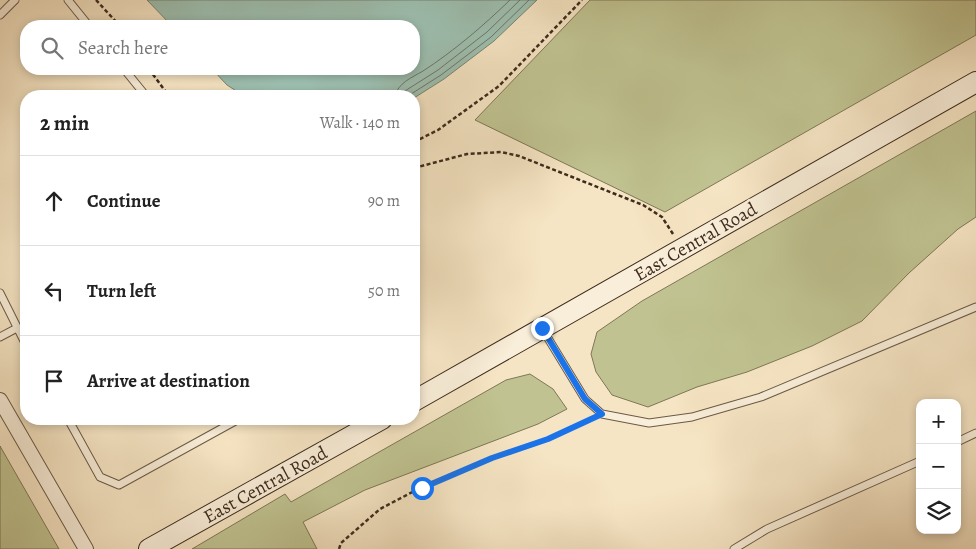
<!DOCTYPE html>
<meta charset="utf-8">
<style>
:root{--surface:#fff;--page:#f6f6f6;--text:#222;--muted:#767676;--line:#e0e0e0}
body{margin:0;font-family:Alegreya,serif;background:var(--page);color:var(--text)}
.controls{position:absolute;right:15px;bottom:15px;display:grid;overflow:hidden;border-radius:10px;box-shadow:0 2px 8px #0003}
.controls button{width:45px;height:45px;display:grid;place-items:center;padding:0;border:0;border-bottom:1px solid var(--line);background:var(--surface);color:var(--text);font:25px sans-serif}
.stop{position:absolute;width:15px;height:15px;margin:-11px;border:4px solid #1a73e8;border-radius:50%;background:#fff}
.stop.end{background:#1a73e8;border-color:#fff;box-shadow:0 1px 5px #0008}
.list{margin:0;padding:0;list-style:none}
h2{display:flex;justify-content:space-between;align-items:center;height:65px;margin:0;padding:0 20px;font-size:21px}
h2 small{font-size:16px;font-weight:400;color:var(--muted)}
.list li{display:grid;grid-template-columns:32px 1fr auto;gap:15px;align-items:center;box-sizing:border-box;height:90px;padding:0 20px;border-top:1px solid var(--line)}
.list b{display:block;font-size:19px;white-space:nowrap}
.list em{font-size:16px;font-style:normal;color:var(--muted)}
.icon{flex:none;width:28px;height:28px;fill:none;stroke:currentColor;stroke-width:2;stroke-linecap:round;stroke-linejoin:round}
.map{position:relative;flex:none;width:976px;height:549px;overflow:hidden}
.search{position:absolute;background:var(--surface);box-shadow:0 2px 8px #0003;left:20px;top:20px;width:400px;height:55px;display:flex;align-items:center;gap:12px;box-sizing:border-box;padding:0 18px;border-radius:20px;color:var(--muted);font-size:19px}
.panel{position:absolute;background:var(--surface);box-shadow:0 2px 8px #0003;left:20px;top:90px;width:400px;height:335px;border-radius:20px}
.map>svg:first-child{display:block}
.green{fill:#c0c391;stroke:#7e7756}
.water{fill:#9dbfb0;stroke:#778475}
.lines{fill:none;stroke-linecap:round;stroke-linejoin:round}
.shore{stroke:#6d7566;stroke-width:1}
.lane-casing{stroke:#6b5a46;stroke-width:9}
.street-casing{stroke:#6b5a46;stroke-width:16}
.secondary-casing{stroke:#3d2b1c;stroke-width:22}
.path{stroke:#3d2b1c;stroke-width:2.5;stroke-dasharray:4 2.5;stroke-linecap:butt}
.lane{stroke:#f9eed9;stroke-width:7}
.street{stroke:#f9eed9;stroke-width:14}
.secondary{stroke:#f9eed9;stroke-width:20}
.route{stroke:#1a73e8;stroke-width:6}
.labels{text-anchor:middle;stroke-width:5;stroke-linejoin:round;paint-order:stroke}
.street-label{font-size:19px;fill:#3d2b1c;stroke:#f9eed9}
</style>
<div class="map">
<svg width="976" height="549" viewBox="0 0 976 549">
<rect width="100%" height="100%" fill="#f6e5c4"/>
<filter id="stains"><feTurbulence type="fractalNoise" baseFrequency=".004" numOctaves="4"/><feColorMatrix values="0 0 0 0 .2 0 0 0 0 .09 0 0 0 0 .02 0 0 0 .5 -.17"/></filter>
<radialGradient id="worn" r=".72"><stop offset=".6" stop-color="#630" stop-opacity="0"/><stop offset="1" stop-color="#630" stop-opacity=".3"/></radialGradient>
<path class="green" d="M590,0H976V35L665,212L475,120Z
M976,111V217L958,229L909,273L862,321L812,346L747,372L697,387L648,407L612,395L596,372L591,354L597,332L642,301Z
M530,374L553,389L567,409L538,424L365,490L303,522L317,549H192L285,494L291,502L506,380Z
M0,446L59,549H0Z"/>
<path class="water" d="M147,0H537L494,41L444,79L414,98V96H244L227,85L212,69H414V26H172Z"/>
<g class="lines">
<path class="shore" d="M395,96C398,83 411,78 423,71C454,51 483,26 510,0
M403,96L404,92L408,89L438,70L487,32L520,0
M409,96L411,94L441,75L491,37L529,0"/>
<g class="lane-casing">
<path id="lane" d="M68,0L89,26
M0,15L15,0
M124,69L146,96
M0,293L26,345
M543,330L585,399L602,414L649,423L692,417L761,397L976,307
M0,337L17,328
M68,419L100,477L119,485L239,419
M957,442L976,433
M734,549L767,529L920,461"/>
</g>
<g class="street-casing">
<path id="street" d="M0,400L86,549"/>
</g>
<g class="secondary-casing">
<path id="secondary" d="M414,401L976,82
M149,549L382,419"/>
</g>
<path class="path" d="M96,0L120,26
M149,69L169,96
M414,142L438,130L499,86L582,0
M414,168L467,154L501,152L519,156L643,205L662,217L673,234
M339,549L341,543L380,509L422,487L492,459L548,439L592,419"/>
<use href="#lane" class="lane"/>
<use href="#street" class="street"/>
<use href="#secondary" class="secondary"/>
</g>
<g class="lines">
<path class="route" d="M422,488L492,458L548,439L602,414L585,399L542,328"/>
</g>
<g class="labels">
<g class="street-label">
<text transform="translate(695 241) rotate(-30)" y="7">East Central Road</text>
<text transform="translate(265 484) rotate(-29)" y="7">East Central Road</text>
</g>
</g>
<rect width="100%" height="100%" filter="url(#stains)"/>
<rect width="100%" height="100%" fill="url(#worn)"/>
</svg>
<div class="controls">
<button>+</button>
<button>−</button>
<button><svg class="icon" aria-label="layers" viewBox="0 0 24 24"><path d="M12 4l9 5-9 5-9-5zM3 14l9 5 9-5"/></svg></button>
</div>
<div class="stop" style="left:422px;top:488px"></div>
<div class="stop end" style="left:542px;top:328px"></div>
<div class="search"><svg class="icon" aria-label="search" viewBox="0 0 24 24"><circle cx="10" cy="10" r="6"/><path d="M15 15l6 6"/></svg>Search here</div>
<section class="panel">
<h2>2 min<small>Walk · 140 m</small></h2>
<ul class="list">
<li><svg class="icon" aria-label="ahead" viewBox="0 0 24 24"><path d="M12 20V5M6 11l6-6 6 6"/></svg><div><b>Continue</b></div><em>90 m</em></li>
<li><svg class="icon" aria-label="left" viewBox="0 0 24 24"><path d="M17 20v-9H6M10 6l-5 5 5 5"/></svg><div><b>Turn left</b></div><em>50 m</em></li>
<li><svg class="icon" aria-label="arrive" viewBox="0 0 24 24"><path d="M6 21V4h12l-3 4 3 4H6"/></svg><div><b>Arrive at destination</b></div></li>
</ul>
</section>
</div>
